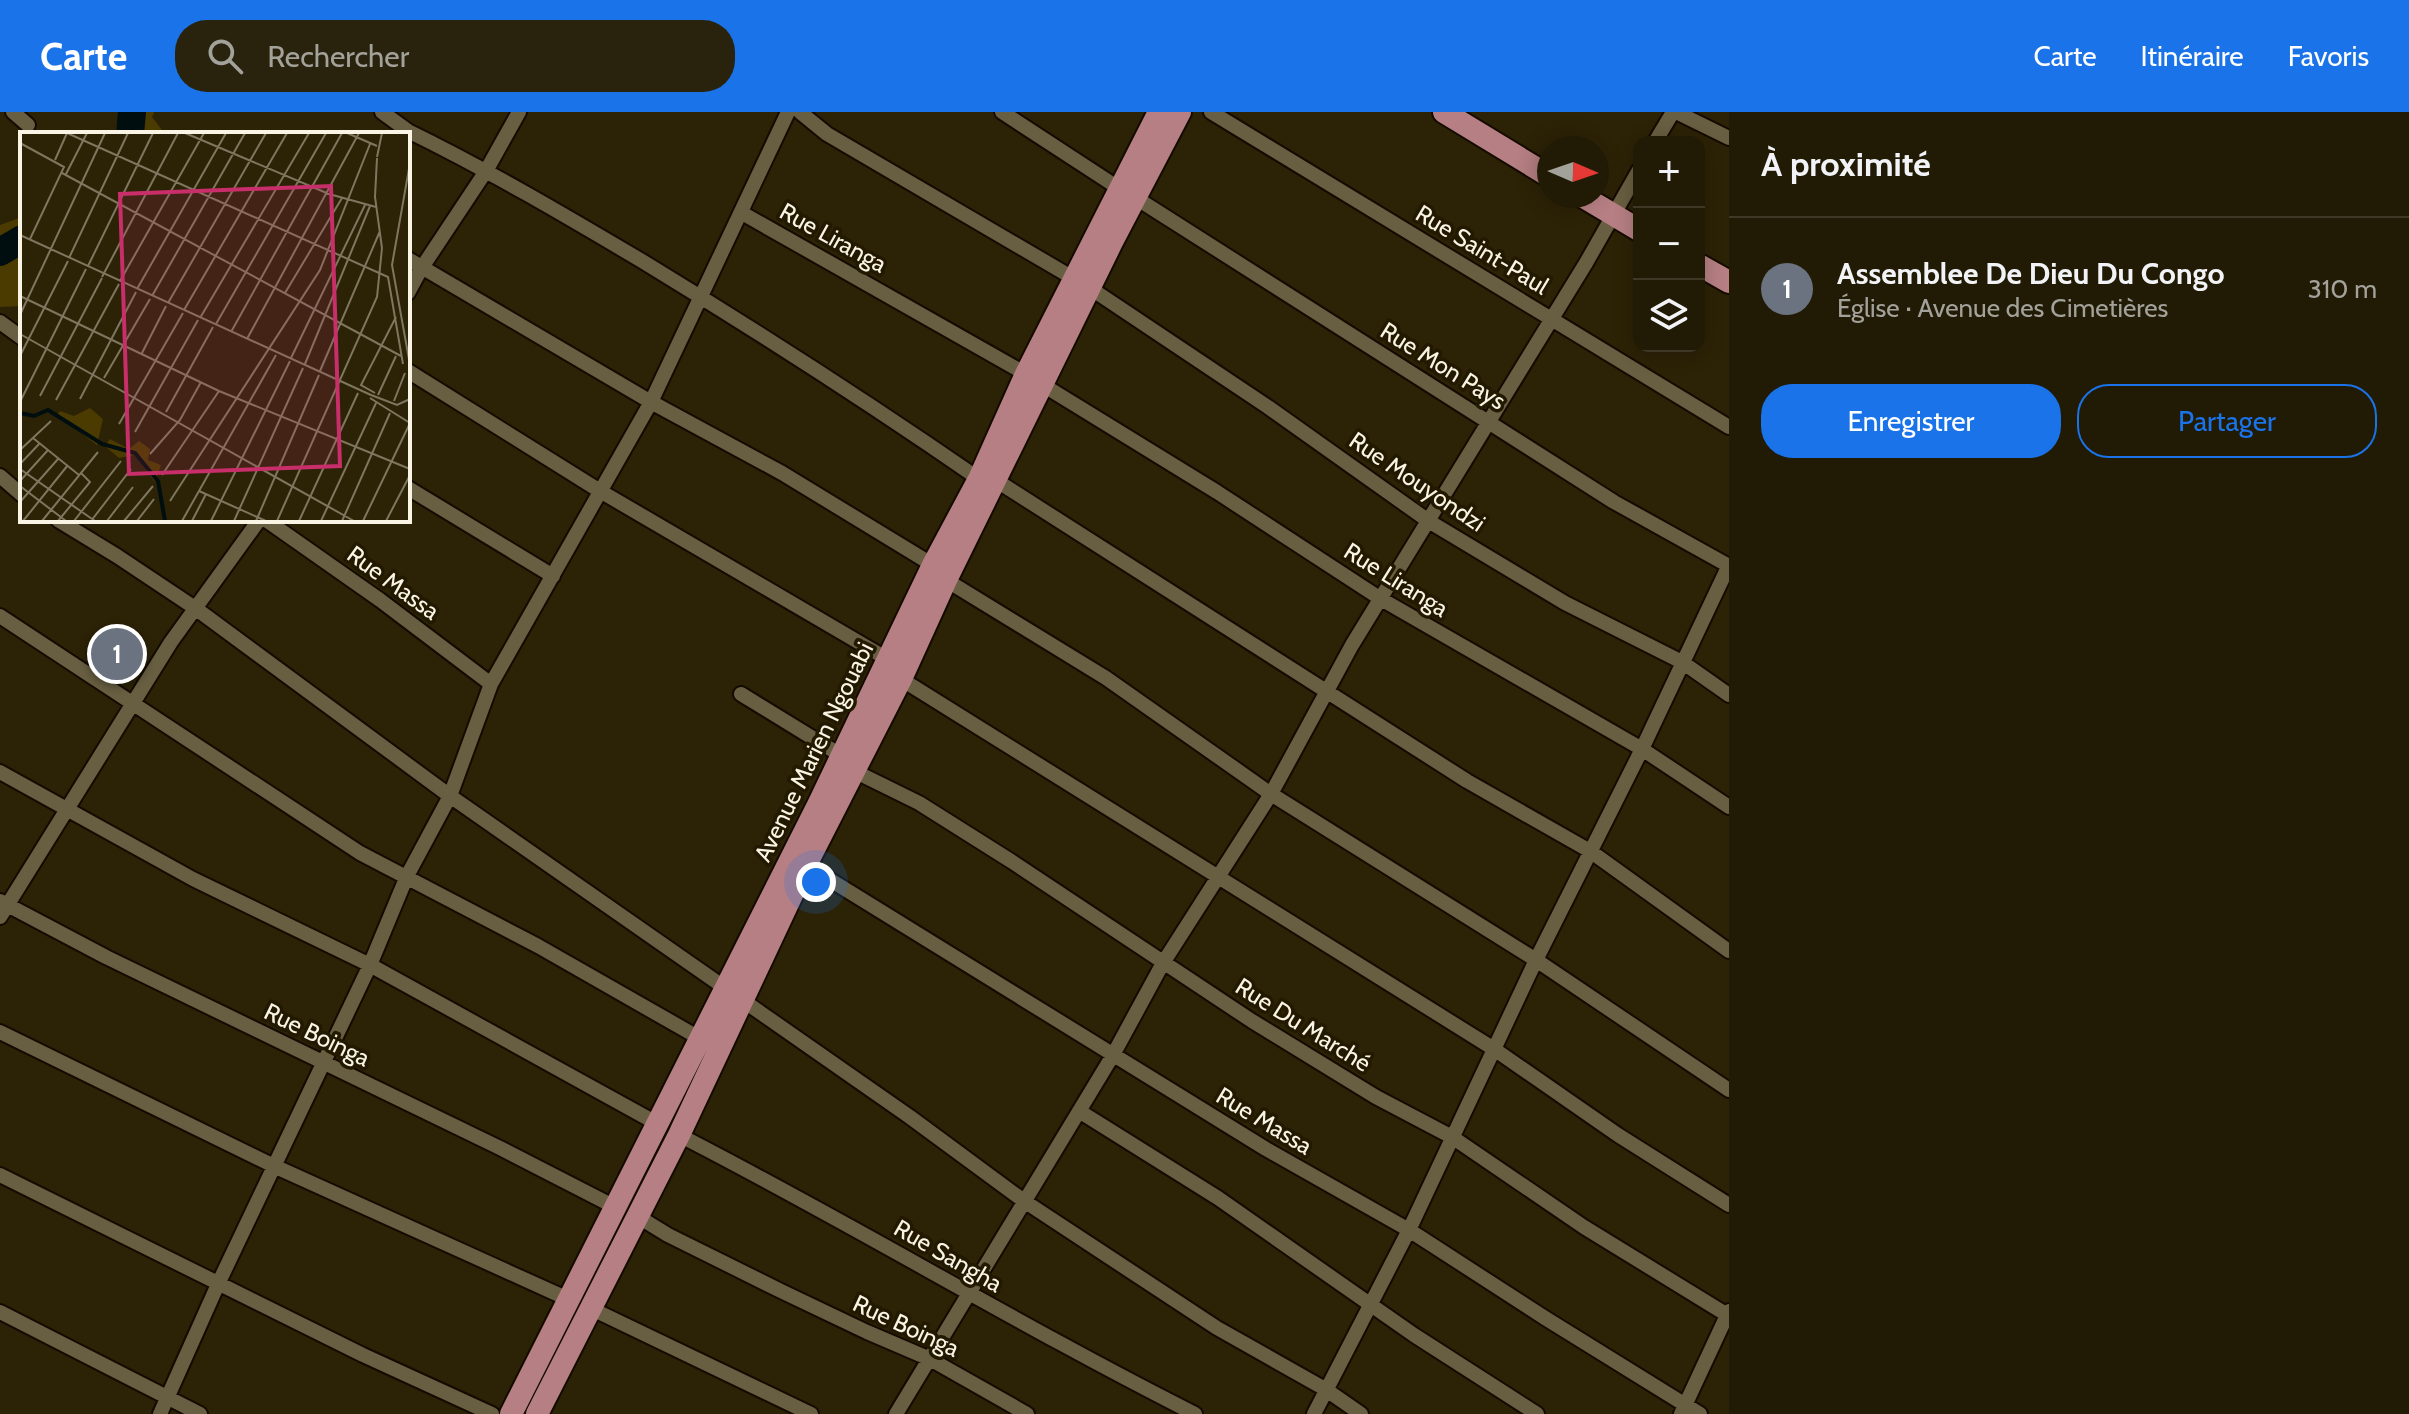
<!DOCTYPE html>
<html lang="fr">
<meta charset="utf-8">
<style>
:root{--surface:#211a04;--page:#29230e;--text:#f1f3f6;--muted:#a2a19a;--line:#3e3826;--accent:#1a73e8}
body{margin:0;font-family:Cabin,sans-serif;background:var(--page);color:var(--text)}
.controls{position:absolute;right:24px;top:24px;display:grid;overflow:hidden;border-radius:16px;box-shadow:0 4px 20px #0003}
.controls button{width:72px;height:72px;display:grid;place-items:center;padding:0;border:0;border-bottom:2px solid var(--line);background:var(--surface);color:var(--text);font:40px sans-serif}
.compass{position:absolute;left:1537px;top:24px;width:72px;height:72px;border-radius:50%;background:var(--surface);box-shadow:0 4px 20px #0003;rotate:92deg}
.you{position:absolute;left:816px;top:770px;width:28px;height:28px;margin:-20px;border:6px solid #fff;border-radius:50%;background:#1a73e8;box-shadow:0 0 0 12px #1a73e833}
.badge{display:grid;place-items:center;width:52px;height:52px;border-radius:50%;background:var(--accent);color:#fff;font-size:26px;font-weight:700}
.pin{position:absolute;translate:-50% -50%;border:4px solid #fff;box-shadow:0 2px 8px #0006}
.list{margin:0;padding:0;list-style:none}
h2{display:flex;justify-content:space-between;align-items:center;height:104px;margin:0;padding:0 32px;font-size:34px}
h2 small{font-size:26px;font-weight:400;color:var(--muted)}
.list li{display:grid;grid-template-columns:52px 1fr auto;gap:24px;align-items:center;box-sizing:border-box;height:144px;padding:0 32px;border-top:2px solid var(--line)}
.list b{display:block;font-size:30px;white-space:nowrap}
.list p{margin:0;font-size:26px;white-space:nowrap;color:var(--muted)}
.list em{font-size:26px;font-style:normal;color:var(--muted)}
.actions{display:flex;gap:16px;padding:24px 32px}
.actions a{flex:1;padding:18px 0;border:2px solid var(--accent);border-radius:32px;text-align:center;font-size:28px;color:var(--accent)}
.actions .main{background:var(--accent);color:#fff}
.icon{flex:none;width:44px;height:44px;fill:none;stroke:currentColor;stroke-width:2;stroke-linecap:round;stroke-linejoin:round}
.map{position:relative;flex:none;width:1729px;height:1302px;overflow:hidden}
header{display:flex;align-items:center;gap:48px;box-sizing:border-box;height:112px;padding:0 40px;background:var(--accent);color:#fff}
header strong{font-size:38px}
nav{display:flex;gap:44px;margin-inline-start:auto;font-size:28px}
.search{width:560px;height:72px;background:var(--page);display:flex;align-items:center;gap:20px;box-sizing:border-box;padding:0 28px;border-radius:32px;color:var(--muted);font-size:30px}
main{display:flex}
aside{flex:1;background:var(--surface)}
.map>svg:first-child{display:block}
.green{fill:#4c3b00}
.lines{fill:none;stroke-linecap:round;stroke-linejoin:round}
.river{stroke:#000e10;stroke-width:28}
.street-casing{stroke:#140b00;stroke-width:18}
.primary-casing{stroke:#140b00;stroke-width:26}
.street{stroke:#685e41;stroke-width:14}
.primary{stroke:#b67f83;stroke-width:22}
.labels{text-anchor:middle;stroke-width:7;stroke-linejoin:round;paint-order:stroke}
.street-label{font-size:24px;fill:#faf4e4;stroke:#221900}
.inset-river{fill:none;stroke:#000e10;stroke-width:4}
.inset-road{fill:none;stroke:#7e765f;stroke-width:2}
.view{fill:#c82e69;fill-opacity:0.15;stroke:#c82e69;stroke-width:4}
.inset-edge{fill:none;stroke:#faf4e4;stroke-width:4}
</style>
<header>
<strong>Carte</strong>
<div class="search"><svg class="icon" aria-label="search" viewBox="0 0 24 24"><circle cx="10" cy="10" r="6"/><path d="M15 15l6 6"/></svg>Rechercher</div>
<nav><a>Carte</a><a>Itinéraire</a><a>Favoris</a></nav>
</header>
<main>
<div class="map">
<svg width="1729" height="1302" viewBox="0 0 1729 1302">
<rect width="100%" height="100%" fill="#2c2206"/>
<path class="green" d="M120,0H154L152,5L165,22H115Z
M22,105V194L0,195V113Z"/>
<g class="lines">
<path class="river" d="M130,22L132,0
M0,140L22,127"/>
<g class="street-casing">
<path id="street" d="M13,0L28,13
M382,0L408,19C488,58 566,104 642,149C757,219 869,291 979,367
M800,0L827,22L1073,166
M1002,0L1120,77
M1211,0L1729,315
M1676,0L1729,26
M1655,30L1673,0
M1136,86L1614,390L1729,454
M742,101L1026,262
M408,147L651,290L782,361L933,453
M1090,176L1268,295L1430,410L1565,491L1682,550L1729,583
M408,181L421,157L486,59L519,0
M0,210L22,226
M408,259L600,379L889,548
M1043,273L1217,380L1381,487L1642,637L1729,695
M0,364L22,383
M997,369L1467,669L1590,739L1729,839
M408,376L553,464
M58,408L117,444L195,496L450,684L910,1005L1024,1089L1217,1216L1325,1277L1361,1302
M266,408L380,488L491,572
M946,468L1106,566L1271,682L1536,848L1729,978
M0,504L360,741L538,834L701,927
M901,567L1494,937L1618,1023L1729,1093
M741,582L842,644
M854,659L919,691L1011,749L1252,909L1376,985L1452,1025L1584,1115L1729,1204
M0,660L193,767L370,853L658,1012
M806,753L1266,1037L1409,1118L1545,1206L1700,1302
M0,789L106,845L500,1036L615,1095
M0,805L171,530L259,408
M0,920L276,1055L568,1187
M1079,999L1218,1086L1414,1223L1537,1302
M679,1023C853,1112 1020,1214 1195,1302
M0,1063L363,1243L492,1302
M637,1104L668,1123L783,1180L867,1220L930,1247L1027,1302
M592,1197L811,1302
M0,1200L200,1302
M160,1302L219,1170L370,853L407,764L450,684L491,572L651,290L788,0
M896,1302L1113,943L1163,851L1271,682L1352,533L1586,151L1639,58
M1314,1302L1409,1118L1536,848L1642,637L1729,453
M1681,1302L1729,1199"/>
</g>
<g class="primary-casing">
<path id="primary" d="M1444,0L1549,64
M1582,84L1639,118
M1699,153L1729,170
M511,1302L819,691L933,453L979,367L1026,262L1159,0
M537,1302L679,1023L806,753L901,567L946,468L1112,130L1180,0"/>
</g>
<use href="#street" class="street"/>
<use href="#primary" class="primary"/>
</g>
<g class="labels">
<g class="street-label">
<text transform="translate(833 126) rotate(29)" y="8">Rue Liranga</text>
<text transform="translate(1482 138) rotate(31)" y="8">Rue Saint-Paul</text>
<text transform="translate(1443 254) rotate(32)" y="8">Rue Mon Pays</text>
<text transform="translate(1417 370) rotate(34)" y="8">Rue Mouyondzi</text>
<text transform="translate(1396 468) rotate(32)" y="8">Rue Liranga</text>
<text transform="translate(393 471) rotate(36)" y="8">Rue Massa</text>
<text transform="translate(814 640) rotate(-64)" y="8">Avenue Marien Ngouabi</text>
<text transform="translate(1303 913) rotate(32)" y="8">Rue Du Marché</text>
<text transform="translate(317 923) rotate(26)" y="8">Rue Boinga</text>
<text transform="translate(1264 1009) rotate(31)" y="8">Rue Massa</text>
<text transform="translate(948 1144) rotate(30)" y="8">Rue Sangha</text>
<text transform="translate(906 1214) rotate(25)" y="8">Rue Boinga</text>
</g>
</g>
<g transform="translate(20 20)">
<rect width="390" height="390" fill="#2c2206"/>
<path d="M70,276L83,287L77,313L37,283L40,279L54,284ZM90,307L109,317L119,309L130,317L128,328L141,333L135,350L115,323L99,326L85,314Z" fill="#4c3b00"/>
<path class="inset-river" d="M0,281L14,284L28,278L82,312L115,321L138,349L145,389"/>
<path class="inset-road" d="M47,1L368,145L383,232M165,1L309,62L356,75M327,1L357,14M0,11L44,35L10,107M357,25L362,1M35,28L47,1M390,31L372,133L390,233M42,41L381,224M46,42L67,1M0,103L351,263M49,126L108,1M68,134L133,1M82,145L158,1M100,149L184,1M117,157L206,1M265,161L322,66M0,164L199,259L390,337M132,164L225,1M148,171L246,1M164,178L267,1M0,183L85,1M180,186L289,1M196,192L306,1M211,200L322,1M0,202L334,389M227,207L339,1M122,221L146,174M0,224L48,129M271,226L345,73M285,232L350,74M300,239L360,99M84,246L130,167M355,261L341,253L376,185M351,263L377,273L390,267M358,263L376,224M20,264L82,146M350,266L390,291M60,267L116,160M36,268L99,152M374,269L385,241M0,270L66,137M146,280L193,195M99,292L163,181M115,300L178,188M13,306L59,343M0,318L31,289M130,322L160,288L181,250M0,332L20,311M0,337L75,389M142,343L199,259M0,349L28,318M0,354L46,389M179,359L246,389M150,369L300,138L350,12M0,370L38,327M3,389L48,333M22,389L78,320M38,389L70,350L61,341M54,389L101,329M71,389L111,337M87,389L113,355M104,389L133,354M117,389L134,367M162,389L256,223M172,389L186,362M191,389L270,229M214,389L283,236M236,389L299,243M257,389L357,165L362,116L355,65L357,26M279,389L338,261M301,389L356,271M322,389L370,281M343,389L390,291M366,389L390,343"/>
<path class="view" d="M311,54L320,334L109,342L100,62Z"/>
<rect width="390" height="390" class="inset-edge"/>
</g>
</svg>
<div class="controls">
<button>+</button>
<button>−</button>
<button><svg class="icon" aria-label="layers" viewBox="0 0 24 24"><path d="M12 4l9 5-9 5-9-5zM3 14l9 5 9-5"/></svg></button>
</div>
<svg class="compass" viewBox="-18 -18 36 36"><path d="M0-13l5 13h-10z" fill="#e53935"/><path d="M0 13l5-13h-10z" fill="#a2a19a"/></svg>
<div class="you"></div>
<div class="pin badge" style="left:117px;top:542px;background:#6b7280">1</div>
</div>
<aside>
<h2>À proximité<small></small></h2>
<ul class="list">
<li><span class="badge" style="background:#6b7280">1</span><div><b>Assemblee De Dieu Du Congo</b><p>Église · Avenue des Cimetières</p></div><em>310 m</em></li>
</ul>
<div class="actions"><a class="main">Enregistrer</a><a>Partager</a></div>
</aside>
</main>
